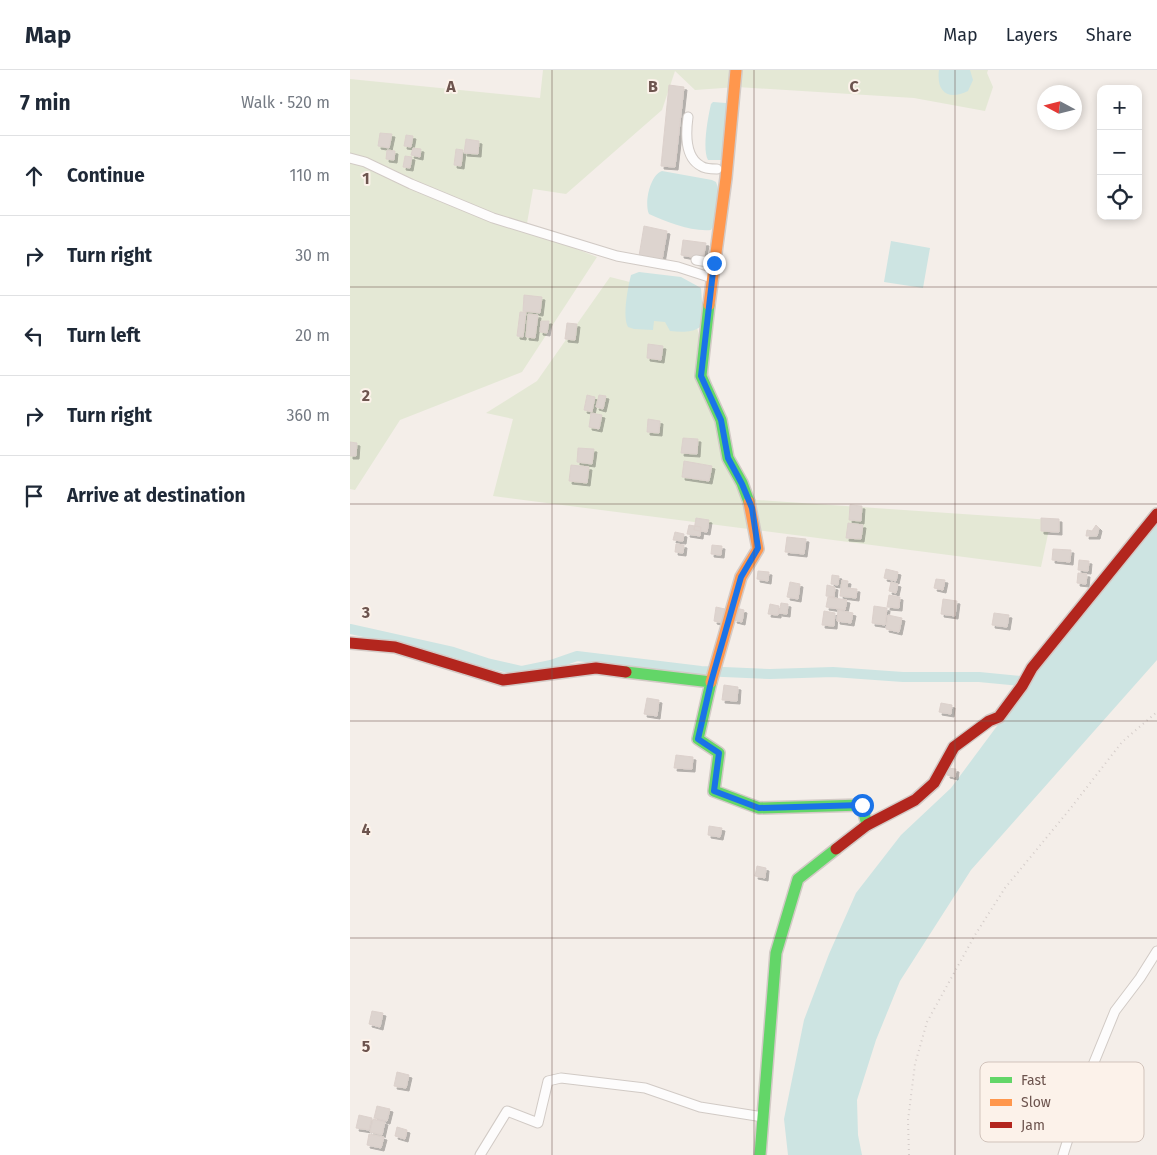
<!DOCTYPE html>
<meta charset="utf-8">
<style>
:root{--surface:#fff;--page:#f6f6f7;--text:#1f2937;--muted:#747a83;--line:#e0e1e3}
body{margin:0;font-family:"Fira Sans",sans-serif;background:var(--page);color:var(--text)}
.controls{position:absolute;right:15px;top:15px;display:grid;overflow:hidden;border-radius:10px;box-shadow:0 2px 8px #0003}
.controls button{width:45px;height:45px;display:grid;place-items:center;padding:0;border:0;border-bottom:1px solid var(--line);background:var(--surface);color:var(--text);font:25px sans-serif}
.compass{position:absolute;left:687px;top:15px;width:45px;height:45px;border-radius:50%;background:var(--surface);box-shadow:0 2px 8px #0003;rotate:277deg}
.stop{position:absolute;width:15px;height:15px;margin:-11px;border:4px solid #1a73e8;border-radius:50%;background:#fff}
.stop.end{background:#1a73e8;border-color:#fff;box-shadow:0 1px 5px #0008}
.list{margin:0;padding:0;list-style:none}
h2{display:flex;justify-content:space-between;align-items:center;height:65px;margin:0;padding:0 20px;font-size:21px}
h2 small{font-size:16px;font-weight:400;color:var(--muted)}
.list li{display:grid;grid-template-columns:32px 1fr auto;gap:15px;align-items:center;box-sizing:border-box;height:80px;padding:0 20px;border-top:1px solid var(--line)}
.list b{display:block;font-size:19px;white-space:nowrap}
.list em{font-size:16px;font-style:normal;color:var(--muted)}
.icon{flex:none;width:28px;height:28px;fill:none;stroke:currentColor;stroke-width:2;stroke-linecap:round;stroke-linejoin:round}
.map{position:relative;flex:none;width:807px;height:1085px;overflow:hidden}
header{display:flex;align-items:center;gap:30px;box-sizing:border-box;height:70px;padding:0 25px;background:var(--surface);border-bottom:1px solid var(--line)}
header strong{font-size:24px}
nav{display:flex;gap:28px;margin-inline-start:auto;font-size:18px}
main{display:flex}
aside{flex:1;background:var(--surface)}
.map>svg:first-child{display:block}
.green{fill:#e4e8d5}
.water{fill:#cde4e2}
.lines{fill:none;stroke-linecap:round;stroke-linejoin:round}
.canal{stroke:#cde4e2;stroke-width:10}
.building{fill:#ddd4cf;stroke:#dcd1cc;filter:url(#shadow)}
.street-casing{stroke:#d1cac5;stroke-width:11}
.fast-casing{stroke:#d3cac6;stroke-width:14}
.slow-casing{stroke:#d3cac6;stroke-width:14}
.jam-casing{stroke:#d3cac6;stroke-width:14}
.path{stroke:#d5cdca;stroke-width:2;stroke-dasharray:1 4;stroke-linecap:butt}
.street{stroke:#fdfcfc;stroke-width:9}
.fast{stroke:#63d668;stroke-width:11}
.slow{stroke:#ff974d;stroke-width:11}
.jam{stroke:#b3261e;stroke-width:11}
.route{stroke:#1a73e8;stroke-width:6}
.grid{fill:none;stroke:#6d544e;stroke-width:1;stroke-opacity:0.55}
.key{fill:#fcf2ea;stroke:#d1c3bb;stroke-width:1}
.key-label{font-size:14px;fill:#6d544e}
.grid-label{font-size:16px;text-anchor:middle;font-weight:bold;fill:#6d544e;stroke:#fcf2ea;stroke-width:4;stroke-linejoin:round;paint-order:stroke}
</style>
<header>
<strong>Map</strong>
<nav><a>Map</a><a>Layers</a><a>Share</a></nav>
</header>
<main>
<aside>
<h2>7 min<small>Walk · 520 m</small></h2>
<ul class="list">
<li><svg class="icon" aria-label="ahead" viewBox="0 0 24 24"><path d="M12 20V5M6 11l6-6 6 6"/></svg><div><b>Continue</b></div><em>110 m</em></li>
<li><svg class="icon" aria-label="right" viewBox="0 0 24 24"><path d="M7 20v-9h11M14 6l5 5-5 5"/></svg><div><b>Turn right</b></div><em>30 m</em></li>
<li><svg class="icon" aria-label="left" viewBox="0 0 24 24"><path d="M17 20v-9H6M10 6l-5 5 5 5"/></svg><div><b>Turn left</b></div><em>20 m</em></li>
<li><svg class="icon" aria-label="right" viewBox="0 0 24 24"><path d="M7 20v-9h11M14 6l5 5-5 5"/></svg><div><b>Turn right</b></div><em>360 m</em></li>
<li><svg class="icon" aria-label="arrive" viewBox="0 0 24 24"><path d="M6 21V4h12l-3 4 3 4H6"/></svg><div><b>Arrive at destination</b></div></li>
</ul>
</aside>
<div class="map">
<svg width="807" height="1085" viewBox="0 0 807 1085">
<defs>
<filter id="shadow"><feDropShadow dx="3" dy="3" stdDeviation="0" flood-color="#0004"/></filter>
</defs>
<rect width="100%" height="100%" fill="#f4eee9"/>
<path class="green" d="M193,0H638L637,3L643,17L635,41L564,28L387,17L345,20L325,1L312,40L216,124L183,119L176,159L247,187L172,302L50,350L5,420L0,419V9L190,28Z
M260,207L339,227L392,429L701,450L691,497L143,426L163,349L136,343L187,311Z"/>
<path class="water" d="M589,0H620L623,10L618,21C598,31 586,22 589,0Z
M363,32L376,33L378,35L373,88L371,90H358C352,79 358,47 361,34Z
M312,101L362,110L366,112C371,124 370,149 361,160C342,162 316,152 299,144C294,133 300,105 312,101Z
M541,171L580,178L573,218L534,212Z
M289,202L331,207L351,218L353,245L350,257C342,263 330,262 320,261L315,252L304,251L303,260L284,259L278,257C272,247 278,217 281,205Z
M807,450V590L621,800L550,911L526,970L507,1030L508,1065L512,1085H438L434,1049L454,950L479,884L506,823L551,765L601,718L753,513Z"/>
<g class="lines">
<path class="canal" d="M0,559L103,582L137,593L172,601L201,595L227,586L351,601L420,604L483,602L553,607H629L681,612"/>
</g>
<path class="building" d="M319,15L334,17L325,97L311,96Z
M30,63L42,64L39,78L28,76Z
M56,65L63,66L61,77L54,76Z
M116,69L129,71L128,84L114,83Z
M63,78L71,79L70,87L61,85Z
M106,79L113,80L111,96L104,95Z
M37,80L45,81L44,90L36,89Z
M55,86L62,87L60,98L53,97Z
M294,156L317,161L312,190L289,186Z
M333,170L356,173L353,189L331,185Z
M174,225L192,227L190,243L173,241Z
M170,242H176L173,267L167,266Z
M178,244L188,245L185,268L176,267Z
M191,251H199L197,263L190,262Z
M217,253L227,254L225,270L215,269Z
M298,274L313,276L311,290L297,288Z
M237,325L245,327L242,342L234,340Z
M249,325L256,326L253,339L246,337Z
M241,343L252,345L249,359L239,357Z
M298,349L310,351L309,363L297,362Z
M333,368L348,369L347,384L331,383Z
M0,372L7,373L6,386H0Z
M228,378L244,379L242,394L227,392Z
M334,391L362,396L359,411L332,407Z
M221,395L239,397L237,413L219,411Z
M500,435L512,436L511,451L499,450Z
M346,448L359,450L357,462L344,460Z
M691,448L709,449V462L691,461Z
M498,453L513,455L511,469L496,468Z
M339,455L351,457L350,466L337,464Z
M746,455L749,458L747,466H736L737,460L742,461Z
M325,462L334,464L333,471L323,470Z
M437,467L456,469L454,484L435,482Z
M326,474L334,475L333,483L325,482Z
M362,475L372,476L371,485L361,484Z
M703,479L721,480L720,492L702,490Z
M729,490L739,491L738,501L728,500Z
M536,499L548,502L546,511L534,508Z
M408,501L419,502L418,511L407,509Z
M728,503L737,504L736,514L727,513Z
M482,505L489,506L488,515L481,514Z
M586,509L595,510L593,520L584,518Z
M492,510L498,511L497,518L507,519L506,528L490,526Z
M440,512L450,514L448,529L437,527Z
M541,512L548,514L546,523L539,521Z
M477,515L485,517L484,527L476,526Z
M539,525L550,527L549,538L537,537Z
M478,527L497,530L495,540L476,537Z
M593,529L607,531L605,546L591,544Z
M431,533L438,534L437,544L429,543Z
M420,534L429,536L428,545L418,544Z
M524,536L537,538L535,555L522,553Z
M366,537L375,539L372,553L364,551Z
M386,538L394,540L392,552L384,550Z
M488,540L503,543L501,553L487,551Z
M474,541L485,543L484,556L472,555Z
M644,543L659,545L657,557L642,555Z
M538,545L552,548L549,562L536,559Z
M374,615L388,617L387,631L372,630Z
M297,628L309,630L307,646L294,644Z
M591,633L602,635L601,644L589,642Z
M326,685L343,687L342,699L324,698Z
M598,698L606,699L605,707L597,705Z
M359,756L372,758L370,767L358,765Z
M407,796L416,798L415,808L405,806Z
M22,941L33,943L30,957L19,954Z
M47,1002L59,1005L56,1018L44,1016Z
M27,1036L40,1039L37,1051L24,1048Z
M9,1045L22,1048L19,1060L6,1058Z
M23,1049L35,1052L32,1065L20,1062Z
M47,1057L57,1060L55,1069L45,1066Z
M19,1064L34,1067L31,1078L17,1075Z"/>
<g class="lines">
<g class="street-casing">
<path id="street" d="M338,47C336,62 334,87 351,96C355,99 362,99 367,99
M0,88L15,92L61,114L143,148L267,186L328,197L362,208
M346,190L364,193
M130,1085L157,1041L188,1053L198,1011L211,1008L295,1018L350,1037L413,1047
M713,1085L736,1012L765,941L790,908L807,881"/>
</g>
<g class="fast-casing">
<path id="fast" d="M359,235L351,306L371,350L378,388L392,413L399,432
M276,602L361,612L348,669L369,683L364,721L409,738L512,735L517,755
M410,1085L426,883L448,809L486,779"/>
</g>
<g class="slow-casing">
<path id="slow" d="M359,235L376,108L386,0
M361,612L391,507L408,479L399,432"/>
</g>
<g class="jam-casing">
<path id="jam" d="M0,573L45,577L153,610L246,598L276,602
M486,779L517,755L565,730L584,713L604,677L639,651L649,647L672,616L682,598L807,444"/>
</g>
<path class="path" d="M559,1085L558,1050L565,994L577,952L625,865L655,818L720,739L772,672L807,642"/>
<use href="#street" class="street"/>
<use href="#fast" class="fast"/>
<use href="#slow" class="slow"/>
<use href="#jam" class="jam"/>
</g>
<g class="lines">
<path class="route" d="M364,193L351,306L371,350L378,388L392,414L402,438L408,478L391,507L361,612L348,669L369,683L364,721L409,738L512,735"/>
</g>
<path class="grid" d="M202,0V1085M404,0V1085M605,0V1085M0,217H807M0,434H807M0,651H807M0,868H807"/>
<rect x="630" y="992" width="164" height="80" rx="8" class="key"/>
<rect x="640" y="1007" width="22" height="6" fill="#63d668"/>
<rect x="640" y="1029" width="22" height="7" fill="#ff974d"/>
<rect x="640" y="1052" width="22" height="6" fill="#b3261e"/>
<g class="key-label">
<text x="671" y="1015">Fast</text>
<text x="671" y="1037">Slow</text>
<text x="671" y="1060">Jam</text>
</g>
<g class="grid-label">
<text x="101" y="22">A</text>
<text x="303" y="22">B</text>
<text x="504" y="22">C</text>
<text x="16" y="114">1</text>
<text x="16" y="331">2</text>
<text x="16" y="548">3</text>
<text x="16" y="765">4</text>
<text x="16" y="982">5</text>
</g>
</svg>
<div class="controls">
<button>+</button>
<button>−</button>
<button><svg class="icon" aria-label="locate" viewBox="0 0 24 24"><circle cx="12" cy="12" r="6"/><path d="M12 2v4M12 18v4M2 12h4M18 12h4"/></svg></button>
</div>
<svg class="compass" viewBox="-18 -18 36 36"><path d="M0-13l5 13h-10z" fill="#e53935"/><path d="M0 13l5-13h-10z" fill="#747a83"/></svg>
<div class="stop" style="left:512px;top:735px"></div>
<div class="stop end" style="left:364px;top:193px"></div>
</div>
</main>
